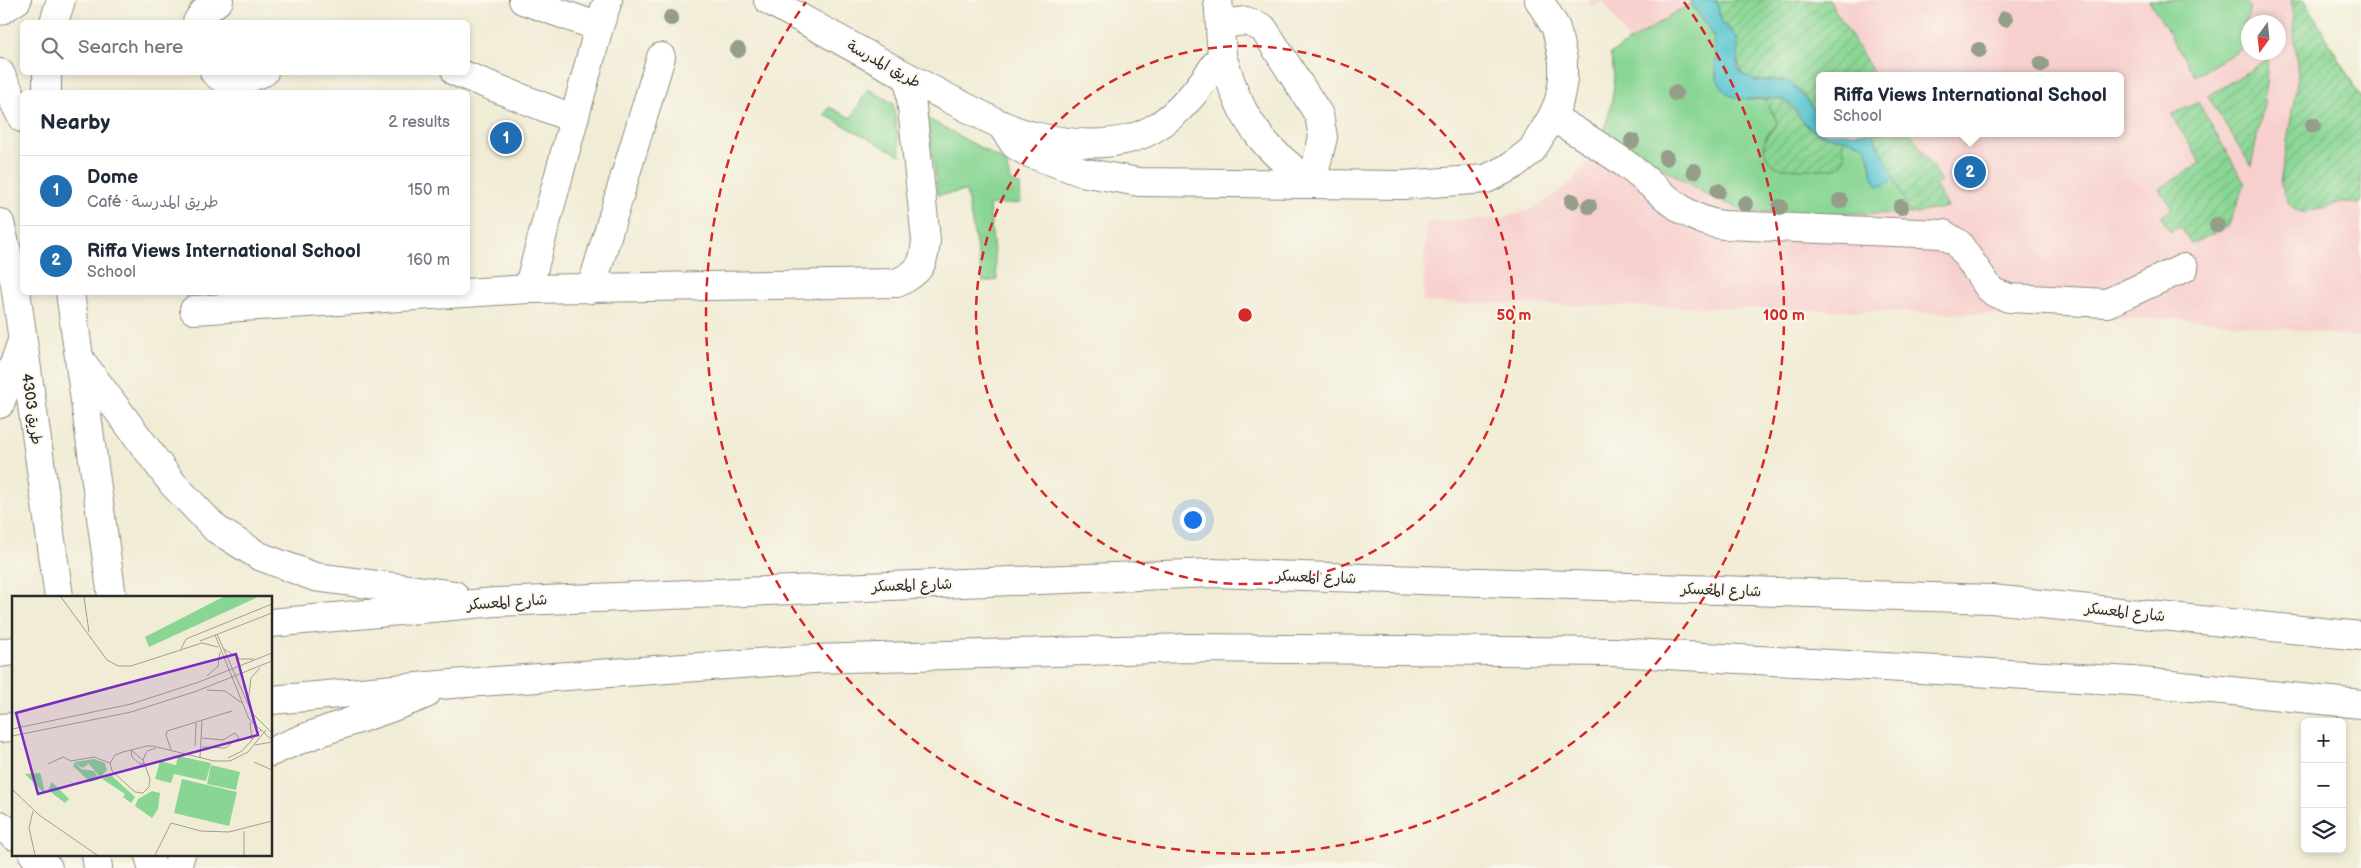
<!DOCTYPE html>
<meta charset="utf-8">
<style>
:root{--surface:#fff;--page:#f2f2f3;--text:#1f2937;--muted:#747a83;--line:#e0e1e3;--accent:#1f6fb2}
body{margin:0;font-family:"Balsamiq Sans","Playpen Sans Arabic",sans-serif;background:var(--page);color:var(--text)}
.controls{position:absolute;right:15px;bottom:15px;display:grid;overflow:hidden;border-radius:8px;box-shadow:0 2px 8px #0003}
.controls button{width:45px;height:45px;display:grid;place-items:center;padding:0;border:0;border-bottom:1px solid var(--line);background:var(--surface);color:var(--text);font:25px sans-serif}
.compass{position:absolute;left:2241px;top:15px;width:45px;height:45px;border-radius:50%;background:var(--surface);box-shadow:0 2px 8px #0003;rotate:195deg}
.you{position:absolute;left:1192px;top:519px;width:18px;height:18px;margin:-12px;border:4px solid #fff;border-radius:50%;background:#1a73e8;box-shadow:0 0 0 8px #1a73e833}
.badge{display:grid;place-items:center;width:32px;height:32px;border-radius:50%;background:var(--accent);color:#fff;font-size:16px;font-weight:700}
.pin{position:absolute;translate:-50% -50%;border:2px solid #fff;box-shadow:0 1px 5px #0006}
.popup{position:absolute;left:1816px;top:72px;width:308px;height:65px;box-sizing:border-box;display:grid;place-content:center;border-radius:8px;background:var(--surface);filter:drop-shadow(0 1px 4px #0005);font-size:16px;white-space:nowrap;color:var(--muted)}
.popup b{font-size:19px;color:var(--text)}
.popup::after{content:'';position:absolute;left:50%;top:100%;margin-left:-10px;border:10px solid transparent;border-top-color:var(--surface)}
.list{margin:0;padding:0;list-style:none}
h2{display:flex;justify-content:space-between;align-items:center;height:65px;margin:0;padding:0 20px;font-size:21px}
h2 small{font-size:16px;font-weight:400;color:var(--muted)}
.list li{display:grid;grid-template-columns:32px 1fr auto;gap:15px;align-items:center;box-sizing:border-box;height:70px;padding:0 20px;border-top:1px solid var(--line)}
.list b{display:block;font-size:19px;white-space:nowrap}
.list p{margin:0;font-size:16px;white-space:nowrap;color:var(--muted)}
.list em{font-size:16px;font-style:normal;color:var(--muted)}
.icon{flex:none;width:28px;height:28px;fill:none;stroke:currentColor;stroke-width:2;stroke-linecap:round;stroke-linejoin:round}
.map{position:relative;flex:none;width:2361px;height:868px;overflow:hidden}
.search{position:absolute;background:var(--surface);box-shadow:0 2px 8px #0003;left:20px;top:20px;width:450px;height:55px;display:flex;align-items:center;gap:12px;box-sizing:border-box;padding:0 18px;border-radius:8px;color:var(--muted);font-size:19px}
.panel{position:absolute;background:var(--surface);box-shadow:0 2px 8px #0003;left:20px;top:90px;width:450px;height:205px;border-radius:8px}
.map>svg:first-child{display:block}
.built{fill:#f7d0ce;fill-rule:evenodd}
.grass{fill:#89d694;stroke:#5a8060}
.garden{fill:url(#garden-furrows);stroke:#5a8060}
.water{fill:#59c6d0;stroke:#42787e}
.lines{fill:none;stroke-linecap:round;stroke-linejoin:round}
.minor-casing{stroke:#8e8c80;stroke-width:30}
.major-casing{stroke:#8e8c80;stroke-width:30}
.minor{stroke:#fff;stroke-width:28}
.major{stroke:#fff;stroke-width:28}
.tree{fill:#949e89}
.ring{fill:none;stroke:#d62828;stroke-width:2.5;stroke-dasharray:9 6}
.labels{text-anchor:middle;stroke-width:4;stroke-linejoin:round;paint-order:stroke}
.street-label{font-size:15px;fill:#2b2b2b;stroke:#fbf7ec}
.inset-road{fill:none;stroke:#a29f91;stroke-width:1}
.view{fill:#7b2cbf;fill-opacity:0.15;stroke:#7b2cbf;stroke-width:2.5}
.inset-edge{fill:none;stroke:#2b2b2b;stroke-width:2.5}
.centre{fill:#d62828;stroke:#fbf7ec;stroke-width:2.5}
.ring-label{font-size:15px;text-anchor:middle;font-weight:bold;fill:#d62828;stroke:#fbf7ec;stroke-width:4;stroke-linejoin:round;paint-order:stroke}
</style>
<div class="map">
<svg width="2361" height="868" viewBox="0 0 2361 868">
<defs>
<pattern id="garden-furrows" width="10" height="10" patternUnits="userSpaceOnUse" patternTransform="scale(1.25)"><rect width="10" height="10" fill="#89d694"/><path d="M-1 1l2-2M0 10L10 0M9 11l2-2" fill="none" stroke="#76b880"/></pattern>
</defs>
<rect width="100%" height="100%" fill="#fbf7ec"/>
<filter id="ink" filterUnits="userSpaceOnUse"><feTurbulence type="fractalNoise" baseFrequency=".02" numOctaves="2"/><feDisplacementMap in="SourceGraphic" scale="10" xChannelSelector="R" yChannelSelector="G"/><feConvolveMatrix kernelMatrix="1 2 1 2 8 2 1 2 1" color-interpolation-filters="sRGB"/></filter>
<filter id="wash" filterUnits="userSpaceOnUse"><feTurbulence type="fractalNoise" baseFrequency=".0096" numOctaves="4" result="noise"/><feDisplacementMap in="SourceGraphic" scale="20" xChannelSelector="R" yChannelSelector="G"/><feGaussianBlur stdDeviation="1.12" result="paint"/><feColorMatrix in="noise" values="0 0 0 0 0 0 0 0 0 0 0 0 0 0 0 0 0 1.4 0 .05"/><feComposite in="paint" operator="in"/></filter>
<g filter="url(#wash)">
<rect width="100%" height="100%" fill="#f1ecd5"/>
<path class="built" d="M1589,0H2305L2361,98V337L2201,320L1913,312L1423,302L1426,222L1503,218L1530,210L1550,198L1571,182L1593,153L1604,131L1614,93L1615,69L1610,54L1629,42L1603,0L1593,7ZM2248,22H2278V52H2248ZM1820,76H2120V133H1820Z"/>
<path class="grass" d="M2149,0H2244L2250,7L2241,49L2195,76Z
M1691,3L1715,40L1716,77L1748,100L1767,99C1766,107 1775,114 1777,123L1765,138L1785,168L1816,169L1840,167L1845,157L1842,143L1847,138L1864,145L1868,151L1870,168L1894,177L1891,170L1911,214L1749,212L1710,197L1604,131C1612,105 1618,80 1610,54Z
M868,89L893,103L901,156L825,115L829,107L851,118Z
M927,118L1006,162L1010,181L1020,185L1021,203L989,205L997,280L983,282L966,191L938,195Z"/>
<path class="garden" d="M1716,0H1829L1876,76H1820V116C1808,105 1801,85 1783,81C1767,76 1758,86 1742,74L1737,58L1738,42L1733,32L1722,23Z
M2291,0H2305L2361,98V203L2342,202L2305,213L2296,210L2289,204L2280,183L2298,76Z
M2268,59L2264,104L2251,166L2208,96Z
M1773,98C1792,101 1794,113 1806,125C1817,135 1833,137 1847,138L1842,143L1845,157L1840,167C1834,170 1781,170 1775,166C1768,162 1764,153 1764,146C1764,136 1773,132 1777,123L1775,116L1766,102L1767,99Z
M2198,102L2245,184L2228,227L2191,244L2181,227L2170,232L2161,217L2172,209L2159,189L2201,163L2171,115Z
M1872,133H1911L1941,181L1935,185L1948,207L1911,214Z"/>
<path class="water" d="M1689,0H1716L1722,23L1736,36L1738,42V68L1742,74L1755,81L1774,80L1791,83L1820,116V133H1872C1874,136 1892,172 1894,177C1890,184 1886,185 1878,186C1867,171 1874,159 1863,145C1848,137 1831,140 1816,132C1800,125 1798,103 1780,99C1760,95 1737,107 1722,88C1712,75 1717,58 1715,43C1713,28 1697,13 1689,0Z"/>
</g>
<g filter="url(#ink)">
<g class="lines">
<g class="minor-casing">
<path id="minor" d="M523,0L599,27
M768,0C828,33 887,67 948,98C976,112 1004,129 1034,136C1072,145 1118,149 1153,129C1183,112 1203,82 1222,55
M1218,0C1220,18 1220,36 1222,54C1223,62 1228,71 1230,80C1246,128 1271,154 1312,183
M0,11L17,0
M54,22L61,0
M197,22L203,13L219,0
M1221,24L1246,21L1263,28L1319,115L1323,137L1312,183
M214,72C230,88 246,79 264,72
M456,72L574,119
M0,73L22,118
M47,92V72
M1552,117C1579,133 1606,149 1631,168C1661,191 1684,221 1724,225L1943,234L1958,243L1989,288L1995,293L2009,298L2107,303L2184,268
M1001,125L1015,145L1029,153L1081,172L1139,182L1403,185L1486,179L1512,166L1532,150L1552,117L1559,101L1563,80V60L1556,28L1539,0
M0,223L15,284L59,597
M528,289L599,27L608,0
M591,289L661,57
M70,292L112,597
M194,310L528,289L897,283C920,272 924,265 926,240L909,79
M96,854L98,868
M149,854L152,868"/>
</g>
<g class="major-casing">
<path id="major" d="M81,361L173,484L216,529L259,556L315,577L454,595
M0,404L22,341
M271,623L495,602L1212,573L1991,599L2361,636
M0,653L14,651
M271,700L451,684L813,659L1188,648L1614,652L2132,681L2361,704
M0,728L14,727
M271,752C321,728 376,716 426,694
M0,825L14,836
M33,854L48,868
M177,868L181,854"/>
</g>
<use href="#minor" class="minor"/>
<use href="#major" class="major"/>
</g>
<g class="tree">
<circle cx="671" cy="18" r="8"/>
<circle cx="2005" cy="19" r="8"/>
<circle cx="738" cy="50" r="8"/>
<circle cx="1979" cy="50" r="8"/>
<circle cx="2041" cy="64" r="8"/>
<circle cx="1675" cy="93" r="8"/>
<circle cx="2313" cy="125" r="8"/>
<circle cx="1632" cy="141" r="8"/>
<circle cx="1666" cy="158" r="8"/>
<circle cx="1694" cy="171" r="8"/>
<circle cx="1718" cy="191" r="8"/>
<circle cx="1572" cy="201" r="8"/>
<circle cx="1840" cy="201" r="8"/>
<circle cx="1745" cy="204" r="8"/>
<circle cx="1589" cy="206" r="8"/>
<circle cx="1780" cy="207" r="8"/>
<circle cx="1901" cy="207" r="8"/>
<circle cx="2217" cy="225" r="8"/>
</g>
</g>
<g class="ring">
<circle cx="1245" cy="315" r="269"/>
<path d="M1684 2A539 539 0 1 1 806 2"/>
</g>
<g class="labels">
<g class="street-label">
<text transform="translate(884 64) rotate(29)" y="5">طريق المدرسة</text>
<text transform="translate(32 409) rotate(82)" y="5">طريق 4303</text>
<text transform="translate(1316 577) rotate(2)" y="5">شارع المعسكر</text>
<text transform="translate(912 585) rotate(-2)" y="5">شارع المعسكر</text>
<text transform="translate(1721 590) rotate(2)" y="5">شارع المعسكر</text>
<text transform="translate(507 602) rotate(-4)" y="5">شارع المعسكر</text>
<text transform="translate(2125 612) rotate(6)" y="5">شارع المعسكر</text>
</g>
</g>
<g transform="translate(12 596)">
<rect width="260" height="260" fill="#f1ecd5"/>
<path d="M166,160L199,167L194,185L162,178L159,187L143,183L148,165L164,169ZM82,163L93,167L95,174L88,181L77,168L70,172L63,166ZM199,169L228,176L224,194L195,188ZM99,179L123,201L119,207L111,201L113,198L90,183ZM170,183L225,196L217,230L162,217ZM40,186L57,203L53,207L36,194ZM140,195L148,197L146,213L140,222L123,210L126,203Z" fill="#89d694"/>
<path d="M211,1H246L137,51L133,41Z" fill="#89d694"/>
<path d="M63,166L69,173L82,175L87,183L78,186L61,170ZM28,177L29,179L33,198L13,178Z" fill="#89d694"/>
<path class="inset-road" d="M49,1L95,64L106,70H119L190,47L206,51M72,1L77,36M205,38L240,117L260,137M203,39L237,123L260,144M188,45L260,17M169,53L174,43L260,8M212,53L228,63H242M195,80L206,70L208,56M195,94L213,95L230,107M236,107L239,82L248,72M238,126L240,144M0,133L119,108L187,86L260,57M0,140L119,116L185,95L260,65M190,142L211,144L223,137L227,142L213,152L190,151M243,149L260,146M183,150L184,127M119,154L131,164L138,183L137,191L131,197L123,196L100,175L98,167L103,159L111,156L135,150H141L202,165H218L236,156L254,134M119,154L120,161L128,168L132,167M159,154L154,139L155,135L220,115M188,161L190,125M216,162L230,155L249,134M131,164L135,155L144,152M242,166L260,174M36,168L51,161L59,165L82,161L98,167M0,193L27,219L85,259M21,215L17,232L23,259M143,259L159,227L189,235L217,236L260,225M232,259V235"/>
<path class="view" d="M224,58L246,139L26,198L4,117Z"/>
<rect width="260" height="260" class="inset-edge"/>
</g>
<circle cx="1245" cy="315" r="8" class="centre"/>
<g class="ring-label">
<text x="1514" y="320">50 m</text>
<text x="1784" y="320">100 m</text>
</g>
</svg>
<div class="controls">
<button>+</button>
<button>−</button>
<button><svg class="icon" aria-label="layers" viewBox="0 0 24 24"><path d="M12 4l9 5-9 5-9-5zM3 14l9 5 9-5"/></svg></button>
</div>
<svg class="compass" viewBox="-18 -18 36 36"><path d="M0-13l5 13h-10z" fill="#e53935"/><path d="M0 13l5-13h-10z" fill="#747a83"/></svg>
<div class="you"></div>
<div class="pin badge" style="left:506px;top:138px">1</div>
<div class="pin badge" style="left:1970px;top:172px">2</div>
<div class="popup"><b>Riffa Views International School</b>School</div>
<div class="search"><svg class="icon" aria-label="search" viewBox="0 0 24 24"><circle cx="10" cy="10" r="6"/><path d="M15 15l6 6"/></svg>Search here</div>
<section class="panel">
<h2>Nearby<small>2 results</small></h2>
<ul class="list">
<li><span class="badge">1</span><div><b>Dome</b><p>Café · طريق المدرسة</p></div><em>150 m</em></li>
<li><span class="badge">2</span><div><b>Riffa Views International School</b><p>School</p></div><em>160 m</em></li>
</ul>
</section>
</div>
